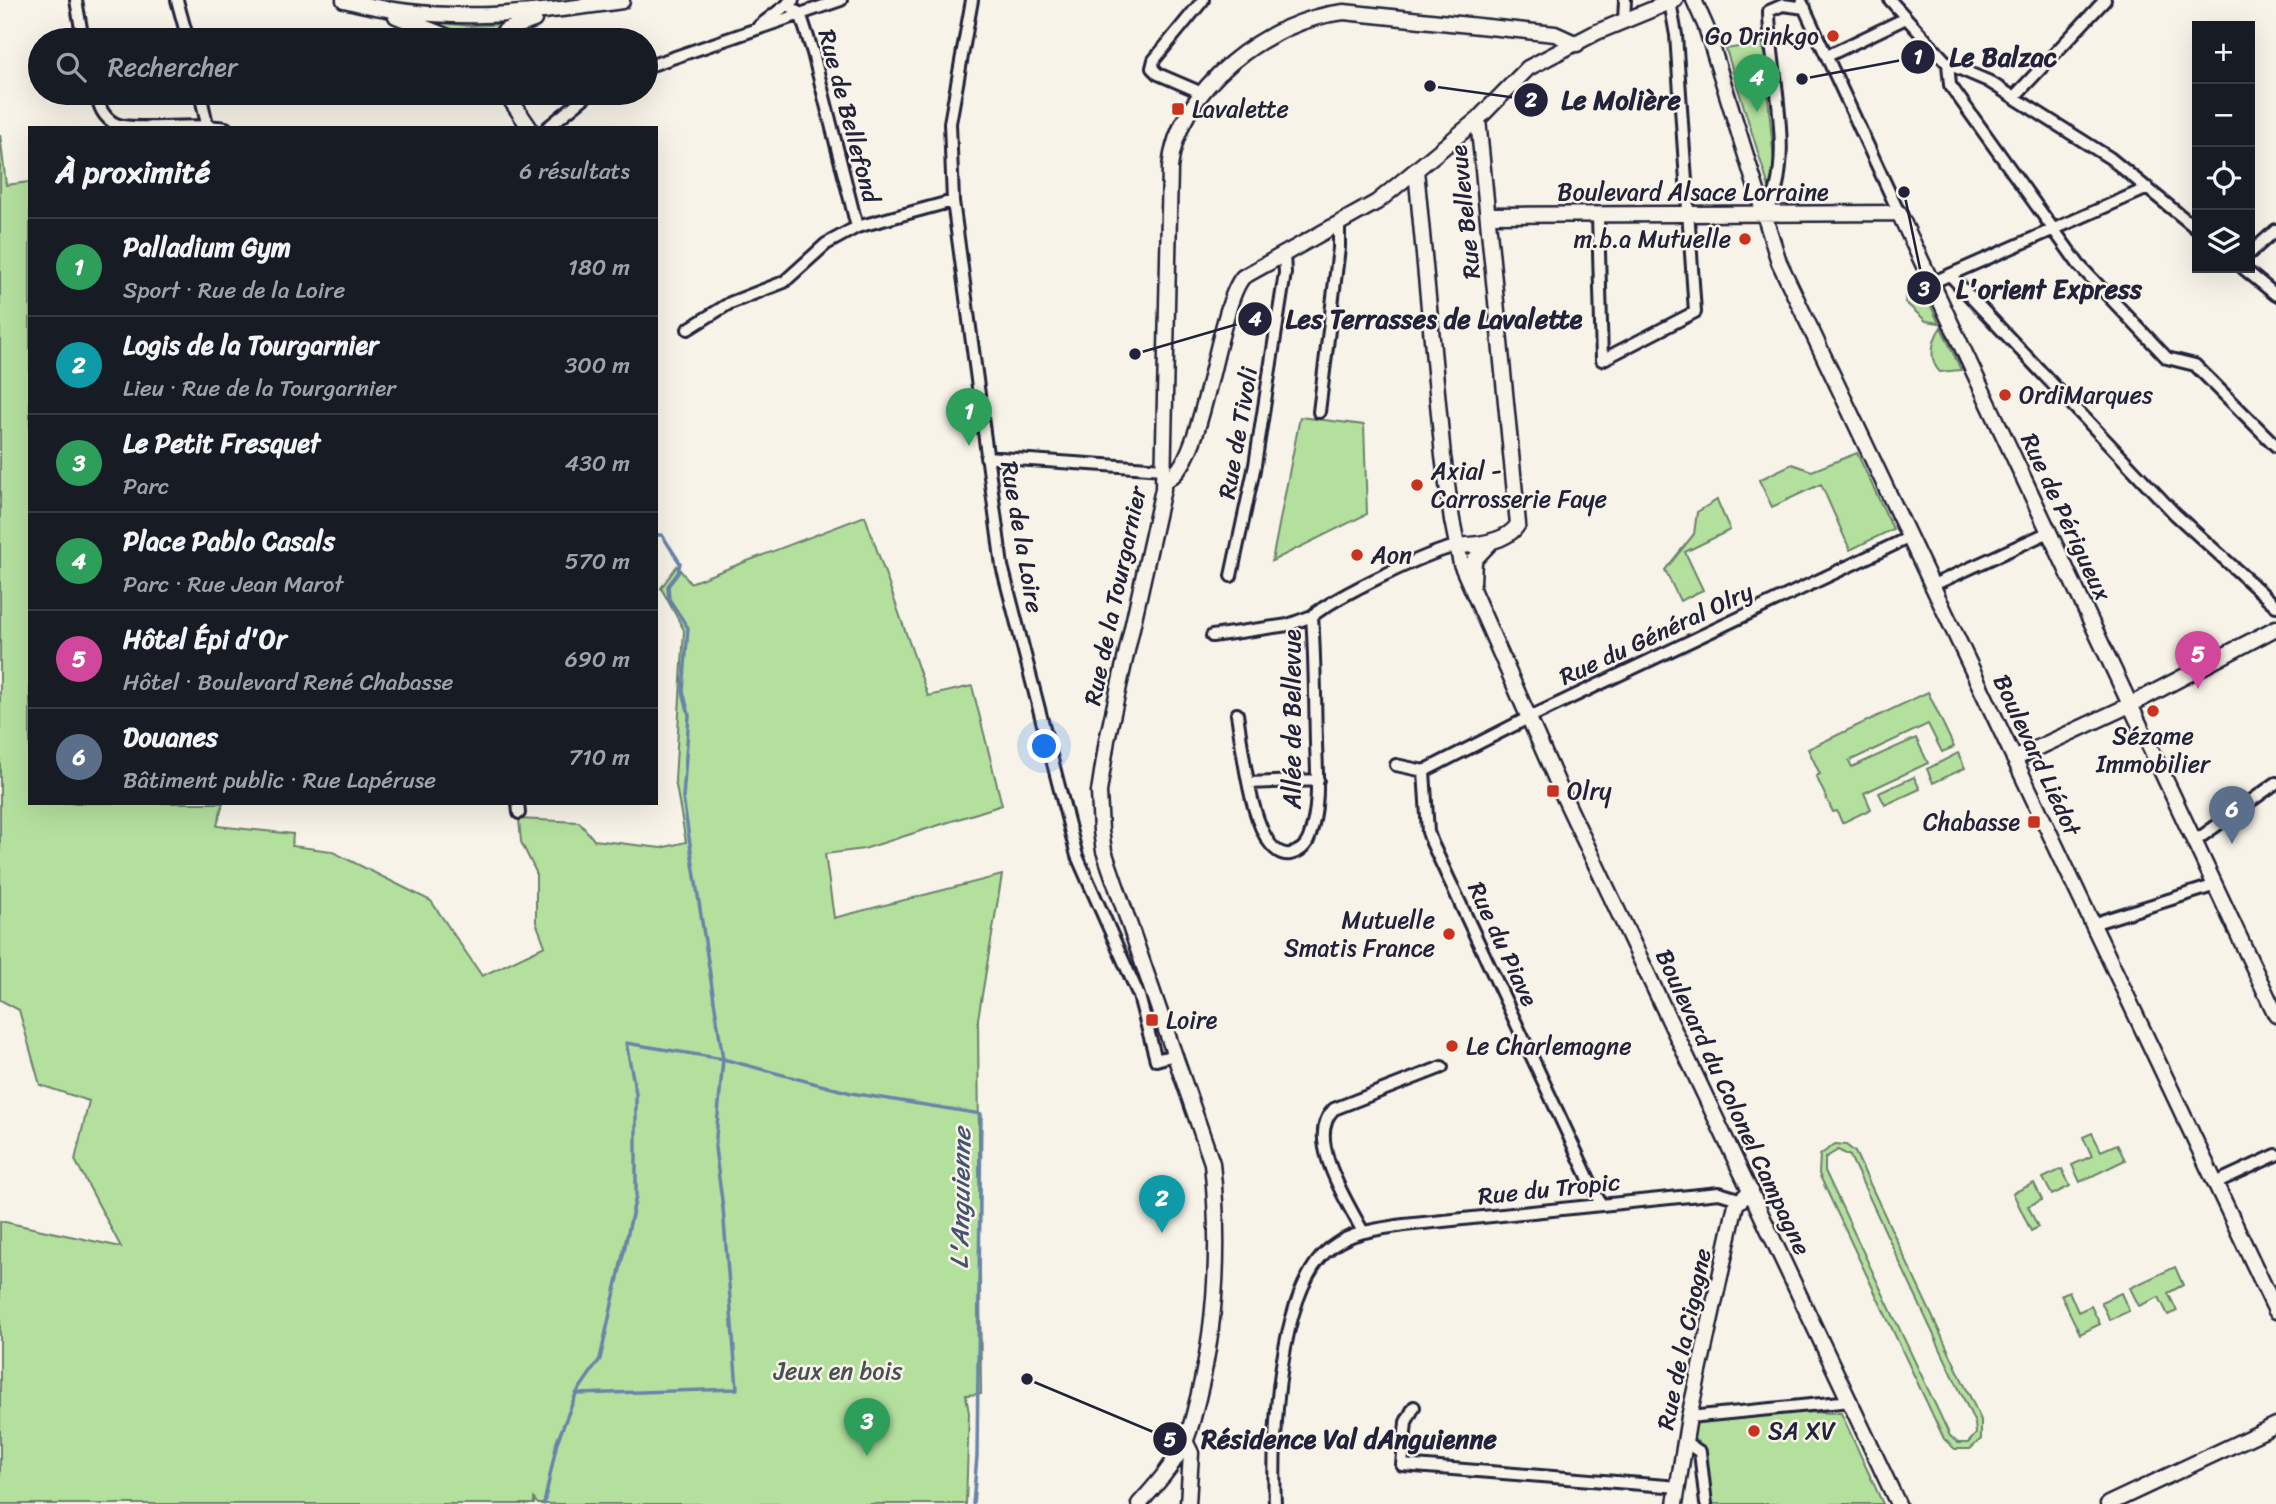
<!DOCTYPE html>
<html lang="fr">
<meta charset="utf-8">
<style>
:root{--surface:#171b24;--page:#20242c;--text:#f1f3f6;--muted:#9ea1a6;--line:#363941;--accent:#c8321e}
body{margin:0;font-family:Sriracha,sans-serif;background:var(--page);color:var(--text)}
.controls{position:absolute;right:21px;top:21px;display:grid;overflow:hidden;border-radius:0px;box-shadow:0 7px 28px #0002}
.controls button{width:63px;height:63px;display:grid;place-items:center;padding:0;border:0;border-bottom:2px solid var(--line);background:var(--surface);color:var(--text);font:35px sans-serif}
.you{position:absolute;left:1045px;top:747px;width:24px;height:24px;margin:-18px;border:5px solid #fff;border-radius:50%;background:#1a73e8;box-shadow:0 0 0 10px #1a73e833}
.badge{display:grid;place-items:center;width:46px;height:46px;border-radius:50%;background:var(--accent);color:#fff;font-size:23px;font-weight:700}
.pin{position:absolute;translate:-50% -58px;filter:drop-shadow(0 2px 4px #0008)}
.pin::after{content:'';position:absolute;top:37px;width:24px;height:21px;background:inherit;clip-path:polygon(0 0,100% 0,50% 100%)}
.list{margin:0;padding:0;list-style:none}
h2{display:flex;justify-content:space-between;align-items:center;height:91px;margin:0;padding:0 28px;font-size:30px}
h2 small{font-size:23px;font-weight:400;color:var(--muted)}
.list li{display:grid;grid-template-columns:46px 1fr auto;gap:21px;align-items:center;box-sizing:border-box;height:98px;padding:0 28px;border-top:2px solid var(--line)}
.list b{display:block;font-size:26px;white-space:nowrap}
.list p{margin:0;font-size:23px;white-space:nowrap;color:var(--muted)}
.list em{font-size:23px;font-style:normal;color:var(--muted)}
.icon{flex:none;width:38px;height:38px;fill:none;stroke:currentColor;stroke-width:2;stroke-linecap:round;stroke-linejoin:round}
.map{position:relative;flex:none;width:2276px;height:1504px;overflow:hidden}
.search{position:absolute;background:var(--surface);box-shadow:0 7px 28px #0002;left:28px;top:28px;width:630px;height:77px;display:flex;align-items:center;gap:18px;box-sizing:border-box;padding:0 24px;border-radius:38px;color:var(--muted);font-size:26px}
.panel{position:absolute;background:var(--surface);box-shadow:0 7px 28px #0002;left:28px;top:126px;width:630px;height:679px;border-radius:0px}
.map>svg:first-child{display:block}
.green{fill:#b4e09e;stroke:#6b816c;stroke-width:2;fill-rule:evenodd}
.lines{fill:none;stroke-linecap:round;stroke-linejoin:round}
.stream{stroke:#6884a9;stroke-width:3.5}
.street-casing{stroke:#22223b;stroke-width:16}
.secondary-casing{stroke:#22223b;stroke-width:19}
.street{stroke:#f7f3e8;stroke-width:10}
.secondary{stroke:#f7f3e8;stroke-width:14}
.poi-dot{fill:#c8321e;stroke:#f7f3e8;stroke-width:2.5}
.labels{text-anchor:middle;stroke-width:5;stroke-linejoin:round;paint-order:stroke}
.poi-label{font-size:24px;fill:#22223b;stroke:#f7f3e8;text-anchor:start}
.street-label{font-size:24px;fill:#22223b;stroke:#f7f3e8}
.park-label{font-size:24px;fill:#465254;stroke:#f7f3e8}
.water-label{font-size:26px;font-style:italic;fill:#455372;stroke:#f7f3e8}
.leader{fill:none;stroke:#22223b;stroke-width:2.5}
.callout-dot{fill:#22223b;stroke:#f7f3e8;stroke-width:2.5}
.mark-label{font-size:21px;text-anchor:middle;font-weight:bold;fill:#fff}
.callout-label{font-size:26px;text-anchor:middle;font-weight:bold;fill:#22223b;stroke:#f7f3e8;stroke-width:5;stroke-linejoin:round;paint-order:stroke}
</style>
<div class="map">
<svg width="2276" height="1504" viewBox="0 0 2276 1504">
<rect width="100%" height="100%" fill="#f7f3e8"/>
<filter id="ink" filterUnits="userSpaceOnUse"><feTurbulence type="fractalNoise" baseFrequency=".0143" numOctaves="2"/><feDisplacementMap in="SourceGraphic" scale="14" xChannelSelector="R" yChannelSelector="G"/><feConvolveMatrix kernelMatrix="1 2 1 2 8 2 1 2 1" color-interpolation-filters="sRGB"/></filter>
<g filter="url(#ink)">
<path class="green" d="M432,21L469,26L507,24L486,37V40H467Z
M1763,43L1774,162L1770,191L1726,49Z
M0,134L6,185L30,182V803H223L217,826L293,834L292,846L331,851L431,901L482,976L545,946L536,922V872L521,842L519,819L579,822L594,840L661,848L686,842L675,780L684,630L661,588L677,566L690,583L865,516L928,696L972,686L1002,805L864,849L825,854L834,918L1002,875L978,1019L981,1394L966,1395L969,1413L966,1504H538L534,1499V1504H0V1221L121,1247L75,1160L89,1101L40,1085L19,1010L0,1000Z
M1920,283L1939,323L1926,321L1905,302L1907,289Z
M1941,327L1961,370L1940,372C1928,361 1932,340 1941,327Z
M1300,417L1364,425L1367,514L1272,561Z
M1857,453L1893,529L1850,550L1821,484L1772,507L1759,480L1792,464L1812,471Z
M1717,500L1730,530L1685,552L1703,590L1680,601L1665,570L1694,534L1697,512Z
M1928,692L1954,747L1942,752L1928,724L1849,761L1852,767L1916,738L1928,763L1864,793L1871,809L1842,823L1837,811L1833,812L1816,776L1820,774L1808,749Z
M1958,753L1965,768L1933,783L1927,769Z
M1914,777L1920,789L1885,805L1879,793Z
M2092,1133L2101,1151L2117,1144L2125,1160L2080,1182L2072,1165L2092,1156L2083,1137Z
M1835,1144L1846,1145L1855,1152L1981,1420V1439L1970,1449H1955L1944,1439L1819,1174L1820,1155ZM1838,1150L1850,1156L1975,1423L1976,1434L1968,1443H1958L1950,1436L1825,1171V1158Z
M2062,1169L2070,1186L2052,1195L2043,1178Z
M2034,1183L2042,1200L2028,1206L2038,1227L2031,1231L2013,1193Z
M2175,1267L2183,1285L2168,1293L2177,1311L2168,1315L2159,1297L2139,1306L2130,1288Z
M2069,1291L2078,1312L2091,1306L2100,1324L2080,1334L2061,1295Z
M2121,1293L2129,1311L2110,1320L2101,1302Z
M1765,1411L1841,1413L1883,1504H1710L1690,1439L1694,1423Z"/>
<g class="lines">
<path class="stream" d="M656,535H662L680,563L678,573L668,586L669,599L688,628L683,691L689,715L683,798L723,1059L851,1093L981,1114L977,1456L973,1504
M544,1504L557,1442L576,1394L600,1359L636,1196V1093L626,1043L723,1059L715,1148L723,1208L737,1389L576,1394"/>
<g class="street-casing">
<path id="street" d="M76,0L83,40
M177,0L188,40
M972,0L950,123L953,201L1002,566L1077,856L1139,996L1156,1060L1174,1055
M1890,0L1948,64L1988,81L2110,158L2197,229
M788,3L801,16L813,53L857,227
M1802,3L1899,213
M1624,22L1625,0
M759,26L793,0
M1827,56L1906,18
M1948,64L1950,85L2079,265L2167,358L2195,365L2276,446
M646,67L841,0
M1200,92L1158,74L1152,68L1154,60L1203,0
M96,93C99,106 103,118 116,124C132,132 199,122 226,128
M200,93L207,124
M2014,97L2105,0
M547,128L590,93
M1765,215C1798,167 1769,68 1769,11L1783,5L1805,8
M1598,216L1602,360L1695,312L1676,35L1670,2
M2250,253L2276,230
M2243,268L2276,295
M1950,275L2175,514L2276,606
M1931,283L2148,188
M688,329L730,303L784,282L826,244L857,227L953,201
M1319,412L1339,248V226
M986,457L1164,469
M1231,576L1255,465L1285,273L1284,254
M1931,586L2049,532
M1212,636L1288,625L1312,616
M1237,714C1242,742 1252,859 1290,854C1299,852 1306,847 1309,838C1320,808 1317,775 1316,743C1315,701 1315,658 1312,616C1337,596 1427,552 1457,546
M1396,765L1424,771
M1424,771L1528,718L1908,538
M1424,771L1428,832L1432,843L1601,1205
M1249,783L1318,780
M518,803L519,813
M2195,841L2276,783
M2092,924L2216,885
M2215,1183L2276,1155
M1363,1232C1348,1203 1304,1137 1334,1109L1442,1067
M1414,1407L1406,1422L1402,1465L1679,1487
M1689,1417L1851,1401
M1685,1442L1700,1452L1706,1504
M1275,1504C1272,1441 1277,1285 1333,1246C1354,1231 1379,1229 1404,1225L1719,1193L1739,1199"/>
</g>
<g class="secondary-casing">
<path id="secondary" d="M344,0C440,25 526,15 622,1
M1694,0L1706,27L1779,262L2276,1311
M396,16L456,40
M496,40L506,30L534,20
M506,93L529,127
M1416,170L1443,456L1452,520L1461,564L1562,793L1898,1504
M1488,215L1899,213L2276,1015
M1163,480C1204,476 1216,308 1243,277L1377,202L1478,119L1528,68L1597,32L1675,0
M1457,546C1477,545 1508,542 1518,524L1478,119
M1473,583L1474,560L1492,541
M2014,759L2130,705L2276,628
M1185,1441L1191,1453L1188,1504
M1139,1504C1156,1485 1172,1467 1184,1444C1191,1430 1194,1413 1198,1398C1217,1321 1220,1242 1212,1163L1104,851L1101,831L1099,792L1107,740L1163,489L1170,168C1177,88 1268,20 1344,12L1555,34L1577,44
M1675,1504L1689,1417L1736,1204L1751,1191
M2108,1504L2276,1425"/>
</g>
<use href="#street" class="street"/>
<use href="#secondary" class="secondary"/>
</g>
</g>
<g class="poi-dot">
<circle cx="1833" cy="36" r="7"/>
<rect x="1171" y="102" width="14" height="14" rx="3.5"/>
<circle cx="1745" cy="239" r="7"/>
<circle cx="2005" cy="395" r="7"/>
<circle cx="1417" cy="485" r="7"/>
<circle cx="1357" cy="555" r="7"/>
<circle cx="2153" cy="711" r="7"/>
<rect x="1546" y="784" width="14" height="14" rx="3.5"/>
<rect x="2027" y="815" width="14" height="14" rx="3.5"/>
<circle cx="1449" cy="934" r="7"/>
<rect x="1145" y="1013" width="14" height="14" rx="3.5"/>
<circle cx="1452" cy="1046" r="7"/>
<circle cx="1754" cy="1431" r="7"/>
</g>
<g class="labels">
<g class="poi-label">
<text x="1819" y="44" text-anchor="end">Go Drinkgo</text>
<text x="1192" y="117">Lavalette</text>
<text x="1731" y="247" text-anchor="end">m.b.a Mutuelle</text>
<text x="2019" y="403">OrdiMarques</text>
<text x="1431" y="479">Axial -<tspan x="1431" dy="28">Carrosserie Faye</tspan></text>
<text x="1371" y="563">Aon</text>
<text x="2153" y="744" text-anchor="middle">Sézame<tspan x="2153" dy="28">Immobilier</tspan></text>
<text x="1567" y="799">Olry</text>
<text x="2020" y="830" text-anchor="end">Chabasse</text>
<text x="1435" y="928" text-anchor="end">Mutuelle<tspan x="1435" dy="28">Smatis France</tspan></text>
<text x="1166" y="1028">Loire</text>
<text x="1466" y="1054">Le Charlemagne</text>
<text x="1768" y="1439">SA XV</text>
</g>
<g class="street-label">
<text transform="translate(849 116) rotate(75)" y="8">Rue de Bellefond</text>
<text x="1693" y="200">Boulevard Alsace Lorraine</text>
<text transform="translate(1465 212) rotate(-96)" y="8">Rue Bellevue</text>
<text transform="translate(1238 433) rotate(-80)" y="8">Rue de Tivoli</text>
<text transform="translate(2066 517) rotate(65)" y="8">Rue de Périgueux</text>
<text transform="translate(1022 537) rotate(80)" y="8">Rue de la Loire</text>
<text transform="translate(1115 596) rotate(-78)" y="8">Rue de la Tourgarnier</text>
<text transform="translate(1656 634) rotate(-25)" y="8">Rue du Général Olry</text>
<text transform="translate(1292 719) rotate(-90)" y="8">Allée de Bellevue</text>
<text transform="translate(2037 755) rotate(65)" y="8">Boulevard Liédot</text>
<text transform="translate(1503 944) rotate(65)" y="8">Rue du Piave</text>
<text transform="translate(1733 1102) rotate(65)" y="8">Boulevard du Colonel Campagne</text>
<text transform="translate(1549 1189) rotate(-6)" y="8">Rue du Tropic</text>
<text transform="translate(1684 1339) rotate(-78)" y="8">Rue de la Cigogne</text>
</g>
<g class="park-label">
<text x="838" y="1379">Jeux en bois</text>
</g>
<g class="water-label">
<text transform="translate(960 1198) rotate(-89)" y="9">L'Anguienne</text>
</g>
</g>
<path class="leader" d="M1802 79L1918 57M1430 86L1531 100M1904 192L1924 288M1135 354L1255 319M1027 1379L1170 1439"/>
<g class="callout-dot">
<circle cx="1802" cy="79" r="7"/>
<circle cx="1430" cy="86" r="7"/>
<circle cx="1904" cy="192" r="7"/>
<circle cx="1135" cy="354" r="7"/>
<circle cx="1027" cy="1379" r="7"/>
<circle cx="1918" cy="57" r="18"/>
<circle cx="1531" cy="100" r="18"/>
<circle cx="1924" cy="288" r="18"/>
<circle cx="1255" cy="319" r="18"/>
<circle cx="1170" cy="1439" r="18"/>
</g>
<g class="mark-label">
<text x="1918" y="64">1</text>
<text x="1531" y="107">2</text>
<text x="1924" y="296">3</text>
<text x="1255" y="326">4</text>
<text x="1170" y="1447">5</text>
</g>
<g class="callout-label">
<text x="2003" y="66">Le Balzac</text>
<text x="1621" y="109">Le Molière</text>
<text x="2049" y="298">L'orient Express</text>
<text x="1434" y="328">Les Terrasses de Lavalette</text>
<text x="1349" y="1448">Résidence Val dAnguienne</text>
</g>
</svg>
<div class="controls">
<button>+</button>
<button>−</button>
<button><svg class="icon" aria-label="locate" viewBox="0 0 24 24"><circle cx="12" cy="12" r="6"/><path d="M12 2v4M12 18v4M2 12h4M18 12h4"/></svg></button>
<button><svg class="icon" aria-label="layers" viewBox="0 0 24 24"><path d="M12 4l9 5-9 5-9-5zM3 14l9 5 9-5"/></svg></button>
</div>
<div class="you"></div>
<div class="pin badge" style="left:969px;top:446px;background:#2e9e5b">1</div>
<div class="pin badge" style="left:1162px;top:1233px;background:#0f9aa8">2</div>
<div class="pin badge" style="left:867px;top:1456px;background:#2e9e5b">3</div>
<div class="pin badge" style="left:1757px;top:112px;background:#2e9e5b">4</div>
<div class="pin badge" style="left:2198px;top:689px;background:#d1479c">5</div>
<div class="pin badge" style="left:2232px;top:844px;background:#5c6f8a">6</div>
<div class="search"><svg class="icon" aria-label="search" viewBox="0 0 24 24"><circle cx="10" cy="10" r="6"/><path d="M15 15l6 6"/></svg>Rechercher</div>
<section class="panel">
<h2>À proximité<small>6 résultats</small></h2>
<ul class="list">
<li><span class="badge" style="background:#2e9e5b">1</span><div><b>Palladium Gym</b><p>Sport · Rue de la Loire</p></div><em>180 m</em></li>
<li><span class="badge" style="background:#0f9aa8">2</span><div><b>Logis de la Tourgarnier</b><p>Lieu · Rue de la Tourgarnier</p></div><em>300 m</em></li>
<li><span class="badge" style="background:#2e9e5b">3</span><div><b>Le Petit Fresquet</b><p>Parc</p></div><em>430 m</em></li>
<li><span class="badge" style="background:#2e9e5b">4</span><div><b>Place Pablo Casals</b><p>Parc · Rue Jean Marot</p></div><em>570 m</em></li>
<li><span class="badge" style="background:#d1479c">5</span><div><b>Hôtel Épi d'Or</b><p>Hôtel · Boulevard René Chabasse</p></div><em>690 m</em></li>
<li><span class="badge" style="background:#5c6f8a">6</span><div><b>Douanes</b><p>Bâtiment public · Rue Lapéruse</p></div><em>710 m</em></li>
</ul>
</section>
</div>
